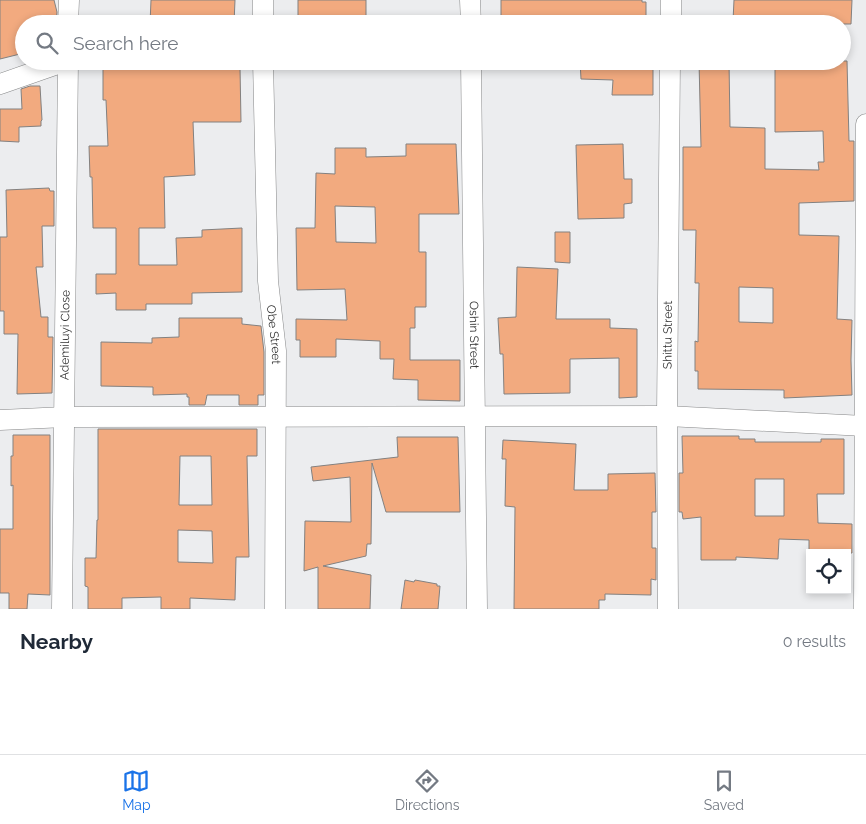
<!DOCTYPE html>
<style>
:root{--surface:#fff;--page:#f6f6f7;--text:#1f2937;--muted:#747a83;--line:#e0e1e3;--accent:#1a73e8}
body{margin:0;font-family:Raleway,sans-serif;background:var(--page);color:var(--text)}
.controls{position:absolute;right:15px;bottom:15px;display:grid;overflow:hidden;border-radius:0px;box-shadow:0 2px 8px #0003}
.controls button{width:45px;height:45px;display:grid;place-items:center;padding:0;border:0;border-bottom:1px solid var(--line);background:var(--surface);color:var(--text);font:25px sans-serif}
.list{margin:0;padding:0;list-style:none}
h2{display:flex;justify-content:space-between;align-items:center;height:65px;margin:0;padding:0 20px;font-size:21px}
h2 small{font-size:16px;font-weight:400;color:var(--muted)}
.icon{flex:none;width:28px;height:28px;fill:none;stroke:currentColor;stroke-width:2;stroke-linecap:round;stroke-linejoin:round}
.map{position:relative;flex:none;width:866px;height:609px;overflow:hidden}
.search{position:absolute;background:var(--surface);box-shadow:0 2px 8px #0003;left:15px;right:15px;top:15px;height:55px;display:flex;align-items:center;gap:12px;box-sizing:border-box;padding:0 18px;border-radius:28px;color:var(--muted);font-size:19px}
.sheet{height:145px;background:var(--surface)}
nav{display:flex;justify-content:space-around;align-items:center;box-sizing:border-box;height:70px;border-top:1px solid var(--line);background:var(--surface);font-size:14px;color:var(--muted)}
nav a{display:grid;justify-items:center;gap:2px}
nav .on{color:var(--accent)}
.map>svg:first-child{display:block}
.building{fill:#f2aa7f;stroke:#838180;fill-rule:evenodd}
.lines{fill:none;stroke-linecap:round;stroke-linejoin:round}
.street-casing{stroke:#868788;stroke-width:21}
.street{stroke:#fff;stroke-width:20}
.labels{text-anchor:middle;stroke-width:4;stroke-linejoin:round;paint-order:stroke}
.street-label{font-size:12px;fill:#333;stroke:#fff}
</style>
<div class="map">
<svg width="866" height="609" viewBox="0 0 866 609">
<rect width="100%" height="100%" fill="#ecedef"/>
<path class="building" d="M0,0H54L57,12L56,24H24V53L0,59Z
M151,0H235L234,24H150Z
M298,0H366V24H298Z
M501,0H642V2H646V24H501Z
M734,0H852L851,24H775L733,21Z
M150,61H169L170,67L240,68L241,122H193L195,175L164,177L165,228H139V265H177L176,238L202,237V230L242,228V292L192,293V304H146V310H116V293L96,294V274H116V228H93L92,177H90L89,146H108L106,100H103V68H150Z
M580,61H653V95H612L613,80L581,79Z
M699,61H729L730,127L765,128V169L819,170L818,162H824L823,131L775,132V61H847L849,141H854V201L799,203V235L839,236L837,319L852,320L851,360L852,395L784,398V390L698,389V371H695V341L698,342L699,283H695L696,230H683V147H701ZM739,287L773,288V323L739,322Z
M30,86H40L42,120L41,121V126L19,127V142L0,141V109H22L21,89Z
M406,144H456L459,214H419V252H426V307H415V328H410V360H460V401L418,400V380L393,379L394,359H380V341L336,339V357H300V340H296V319L347,320L345,289L297,290L296,228H315L316,173L335,174V148H366V157L406,156ZM335,206L375,207L376,243L336,242Z
M623,144L624,179H632V203L624,204V218L578,219L576,145Z
M49,188L50,191H54V226H42L43,267H36L41,317H48V337H53L52,393L17,394L18,334H4V311H0V237H7L6,190Z
M555,232H570V263L555,262Z
M517,267L558,269L556,319H610V328L637,329V397L619,398V358L570,359V393L504,394L503,354H500L498,318L516,317Z
M179,318H242V324L261,326L264,352V395H258V405H239V395H207L205,405H189V397H187V394L153,395V387L101,386V342L152,343V338L179,337Z
M98,429H257V456H247L249,557H236L235,600L190,598V609H161V597L122,598V609H88V587L85,586V558H96L97,520H98ZM180,456H211L212,505H179ZM178,530L212,531L213,563L178,562Z
M13,435H50V595L28,594L27,609H9V593H0V529H13V485L11,486V456H13Z
M682,436H739V439H755V442H821V439H844V494H817L818,523L852,524V553H809V540L779,539L778,559L736,557V560H701V517L683,519L682,512H679V473H683ZM755,479H784V516H755Z
M397,437H458L460,512H386L372,463L371,544H367L366,556L323,566L371,575L370,609H318V567L304,571L305,521L351,522L350,477L313,481L311,467L398,457Z
M503,440L576,444L574,490H608V474L655,473L656,512H652V548H656V580L651,579V595L605,594V600H599V609H514L515,507L505,506L506,459H502Z
M405,580L414,582L415,580L437,584V586H440L438,609H401Z"/>
<g class="lines">
<g class="street-casing">
<g id="street">
<path d="M263,0V24"/>
<path d="M470,0L471,24"/>
<path d="M68,24L69,0"/>
<path d="M671,24V0"/>
<path id="s1" d="M263,61L268,281L276,351L275,609"/>
<path id="s2" d="M471,61L477,609"/>
<path d="M0,84L66,61"/>
<path d="M0,420L65,417L667,416L865,426"/>
<path id="s3" d="M62,609L68,61"/>
<path id="s4" d="M668,609L667,416L670,61"/>
<path d="M864,609L866,124"/>
</g>
</g>
<use href="#street" class="street"/>
</g>
<g class="labels">
<g class="street-label">
<text dy="4" stroke="none"><textPath href="#s3" startOffset="274">Ademiluyi Close</textPath></text>
<text dy="4" stroke="none"><textPath href="#s1" startOffset="274">Obe Street</textPath></text>
<text dy="4" stroke="none"><textPath href="#s2" startOffset="274">Oshin Street</textPath></text>
<text dy="4" stroke="none"><textPath href="#s4" startOffset="274">Shittu Street</textPath></text>
</g>
</g>
</svg>
<div class="controls">
<button><svg class="icon" aria-label="locate" viewBox="0 0 24 24"><circle cx="12" cy="12" r="6"/><path d="M12 2v4M12 18v4M2 12h4M18 12h4"/></svg></button>
</div>
<div class="search"><svg class="icon" aria-label="search" viewBox="0 0 24 24"><circle cx="10" cy="10" r="6"/><path d="M15 15l6 6"/></svg>Search here</div>
</div>
<section class="sheet">
<h2>Nearby<small>0 results</small></h2>
<ul class="list">
</ul>
</section>
<nav>
<a class="on"><svg class="icon" aria-label="map" viewBox="0 0 24 24"><path d="M3 6l6-2 6 2 6-2v14l-6 2-6-2-6 2zM9 4v14M15 6v14"/></svg>Map</a>
<a><svg class="icon" aria-label="directions" viewBox="0 0 24 24"><path d="M12 3l9 9-9 9-9-9zM9 14v-3h6M13 9l2 2-2 2"/></svg>Directions</a>
<a><svg class="icon" aria-label="saved" viewBox="0 0 24 24"><path d="M7 4h10v16l-5-4-5 4z"/></svg>Saved</a>
</nav>
